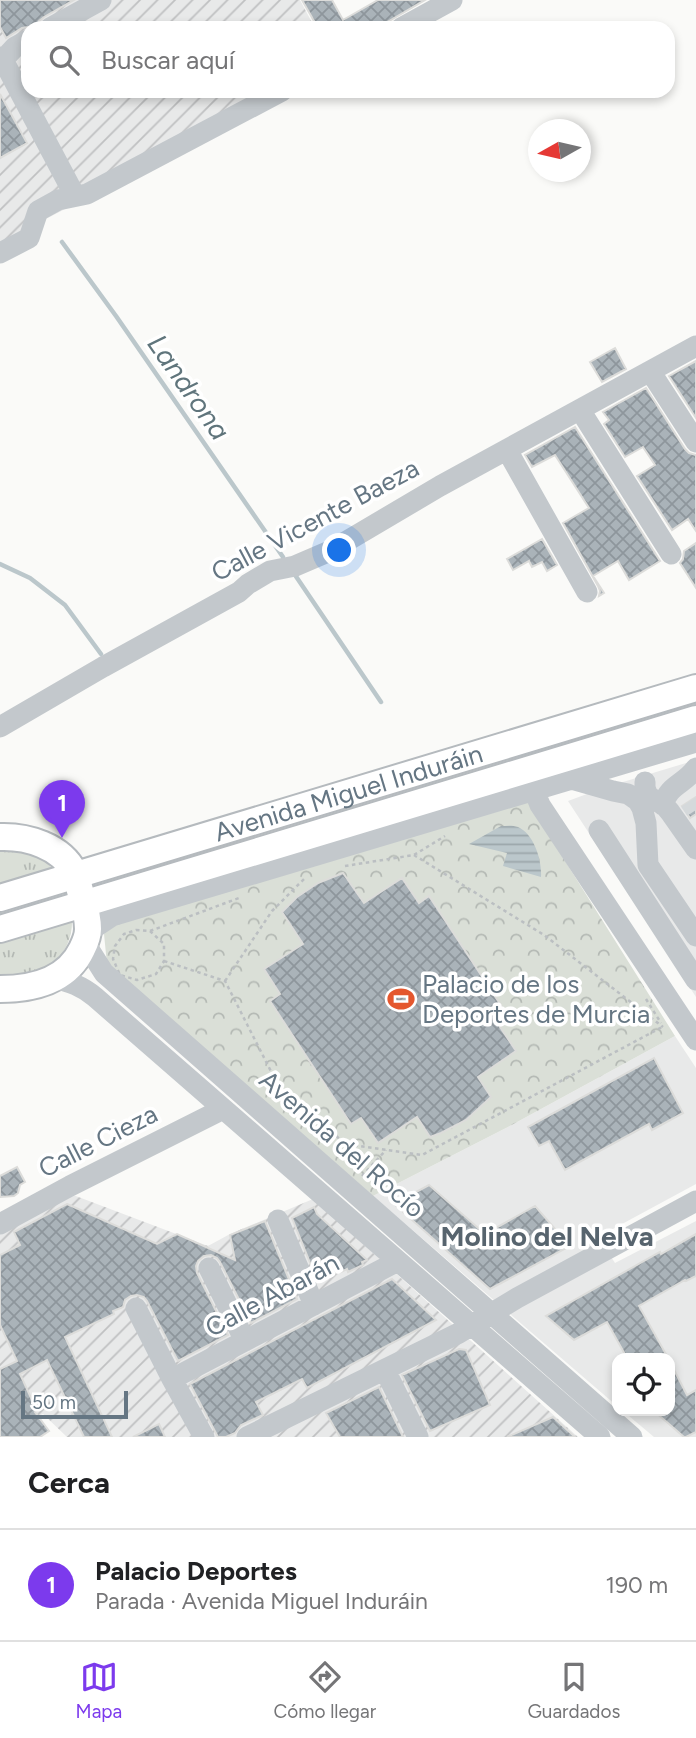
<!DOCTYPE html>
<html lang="es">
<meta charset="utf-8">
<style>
:root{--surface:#fff;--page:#f6f6f6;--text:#202124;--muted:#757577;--line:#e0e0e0;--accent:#7c3aed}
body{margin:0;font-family:Figtree,sans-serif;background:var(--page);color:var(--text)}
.controls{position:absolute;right:21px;bottom:21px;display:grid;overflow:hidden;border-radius:14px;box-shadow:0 4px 10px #0003}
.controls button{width:63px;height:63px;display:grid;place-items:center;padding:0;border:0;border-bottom:2px solid var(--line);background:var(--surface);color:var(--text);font:35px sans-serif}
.compass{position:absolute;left:528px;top:119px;width:63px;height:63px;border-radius:50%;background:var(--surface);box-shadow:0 4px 10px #0003;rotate:262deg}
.scale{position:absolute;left:21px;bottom:18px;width:107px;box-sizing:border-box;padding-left:7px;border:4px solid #657683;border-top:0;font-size:19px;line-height:24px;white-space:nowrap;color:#657683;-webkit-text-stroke:5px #fff;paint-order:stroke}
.you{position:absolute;left:340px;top:551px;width:24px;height:24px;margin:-18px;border:5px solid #fff;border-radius:50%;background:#1a73e8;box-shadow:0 0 0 10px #1a73e833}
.badge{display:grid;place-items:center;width:46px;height:46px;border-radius:50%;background:var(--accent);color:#fff;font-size:23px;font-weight:700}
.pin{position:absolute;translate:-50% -58px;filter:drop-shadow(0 2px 4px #0008)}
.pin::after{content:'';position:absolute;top:37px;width:24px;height:21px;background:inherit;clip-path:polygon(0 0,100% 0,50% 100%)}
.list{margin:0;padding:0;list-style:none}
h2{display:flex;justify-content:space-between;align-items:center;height:91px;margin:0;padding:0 28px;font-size:30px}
h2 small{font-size:23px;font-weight:400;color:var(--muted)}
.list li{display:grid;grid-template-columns:46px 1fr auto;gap:21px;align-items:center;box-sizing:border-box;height:112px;padding:0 28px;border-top:2px solid var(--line)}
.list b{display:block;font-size:26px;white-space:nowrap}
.list p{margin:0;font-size:23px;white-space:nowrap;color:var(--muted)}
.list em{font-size:23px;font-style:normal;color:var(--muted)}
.icon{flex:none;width:38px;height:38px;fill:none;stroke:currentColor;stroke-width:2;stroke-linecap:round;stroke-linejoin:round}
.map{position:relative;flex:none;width:696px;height:1437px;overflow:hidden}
.search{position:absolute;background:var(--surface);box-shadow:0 4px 10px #0003;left:21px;right:21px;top:21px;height:77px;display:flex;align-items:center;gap:18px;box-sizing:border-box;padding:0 24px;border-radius:21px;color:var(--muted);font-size:26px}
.sheet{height:203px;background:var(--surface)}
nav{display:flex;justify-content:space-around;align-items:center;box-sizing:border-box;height:98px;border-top:2px solid var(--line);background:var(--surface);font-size:19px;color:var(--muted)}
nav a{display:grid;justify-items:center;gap:4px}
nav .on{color:var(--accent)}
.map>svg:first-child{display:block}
.built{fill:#e8e9e9}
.industrial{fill:url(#industrial-furrows)}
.grass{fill:url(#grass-tufts)}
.park{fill:url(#park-crowns);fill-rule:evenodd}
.water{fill:url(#water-rules)}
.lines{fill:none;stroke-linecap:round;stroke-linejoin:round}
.stream{stroke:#bbc7cb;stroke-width:4.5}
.building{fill:url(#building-cross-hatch);stroke:#dcdcda;stroke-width:2}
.minor-tunnel{stroke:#d5d9db;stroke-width:21;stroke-dasharray:21 10;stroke-linecap:butt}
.major-casing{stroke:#b5babe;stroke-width:30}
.path{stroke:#bbbfc2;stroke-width:2.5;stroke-dasharray:3.5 3.5;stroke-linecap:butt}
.minor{stroke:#c3c8cc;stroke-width:21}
.major{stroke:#fff;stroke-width:26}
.labels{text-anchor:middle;stroke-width:7;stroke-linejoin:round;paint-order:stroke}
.street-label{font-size:26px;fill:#657683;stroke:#fff}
.poi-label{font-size:26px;fill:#657683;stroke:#fff;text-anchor:start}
.water-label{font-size:28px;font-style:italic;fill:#60757c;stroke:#fff}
.neighbourhood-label{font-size:28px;font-weight:bold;fill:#57646e;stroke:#fff}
</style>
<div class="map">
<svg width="696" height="1437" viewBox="0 0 696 1437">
<defs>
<pattern id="industrial-furrows" width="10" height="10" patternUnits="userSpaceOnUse" patternTransform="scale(1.75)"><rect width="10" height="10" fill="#e8e9e9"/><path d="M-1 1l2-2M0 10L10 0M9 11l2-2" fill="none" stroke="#c0c1c2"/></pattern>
<pattern id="grass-tufts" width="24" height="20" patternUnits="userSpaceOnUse" patternTransform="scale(1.75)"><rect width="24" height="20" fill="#dadfd7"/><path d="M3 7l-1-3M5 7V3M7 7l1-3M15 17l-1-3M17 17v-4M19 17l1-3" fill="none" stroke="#b4b9b4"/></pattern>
<pattern id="park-crowns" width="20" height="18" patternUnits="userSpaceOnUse" patternTransform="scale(1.75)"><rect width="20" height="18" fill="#dadfd7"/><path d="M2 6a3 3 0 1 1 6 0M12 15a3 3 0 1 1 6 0" fill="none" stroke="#b4b9b4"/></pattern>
<pattern id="water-rules" width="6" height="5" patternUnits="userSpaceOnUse" patternTransform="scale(1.75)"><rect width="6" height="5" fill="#bbc7cb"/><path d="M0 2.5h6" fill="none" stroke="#9ca6aa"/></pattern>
<pattern id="building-cross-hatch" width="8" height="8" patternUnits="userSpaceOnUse" patternTransform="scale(1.75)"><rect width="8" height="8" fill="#aab3b9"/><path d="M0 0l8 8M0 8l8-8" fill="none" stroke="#8e969c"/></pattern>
</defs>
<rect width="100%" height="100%" fill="#fafaf8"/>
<path class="built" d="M696,760V997L568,801L603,788Z
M675,1036L696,1068V1184L598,1237L615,1263L696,1221V1437H654L623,1411H670V1358H617V1406L373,1196L508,1127Z"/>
<path class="industrial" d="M0,0H300L315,28H28V91H291L0,243Z
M52,1187L208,1246L230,1234L313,1199L578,1437H67L43,1414L4,1432L0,1430V1213Z"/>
<path class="grass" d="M696,699V710L105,887L104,878Z
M3,850C23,852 39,853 53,869L0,886V851Z
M59,891L63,899L0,917V909Z
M72,919C73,934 66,954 53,963C42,972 14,976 0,976V942Z"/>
<path class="park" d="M528,802L675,1036L508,1127L373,1196L107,964L104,934L109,924ZM342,873L364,903L401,878L419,903L428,896L509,1019L500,1027L516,1051L478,1077L491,1097C473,1116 455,1129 430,1137L417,1117L361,1118L350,1123L270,1002L280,994L264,969L303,944L282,913C302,893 317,883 342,873Z"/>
<path class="water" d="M501,826C506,826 512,825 518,827C534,834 542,860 541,877L503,866L507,853L469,844Z"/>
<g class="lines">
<path class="stream" d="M62,242L116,316L283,557
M0,564L30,578L65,605L101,654
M293,572L381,702"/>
</g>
<path class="building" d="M0,0H74L44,17L39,21L38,25L32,28L28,27L22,28L6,38L0,27Z
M302,0H332L343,20L378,0H425L377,28H318Z
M0,94L27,143L0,158Z
M615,348L626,369L602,382L590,362Z
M696,361V418L669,376Z
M646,388L685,449L689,453L696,455V531L688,519L672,530L637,476L655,465L643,447L625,457L604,424L609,420L603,412Z
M575,427L660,561L629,580L618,561L593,576L604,593L599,596L600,591L598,586L563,523L589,508L555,455L532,467L525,455Z
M542,539L557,565L547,571L542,562L532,567L529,561L513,570L507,559Z
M696,543V588L680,563L683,559L684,551Z
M696,797V814L690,818L682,806Z
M343,873L364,903L402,878L419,903L429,896L510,1019L500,1027L516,1051L478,1077L491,1097L466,1120L441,1133L430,1137L417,1117L378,1143L361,1118L351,1124L270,1001L280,994L264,969L303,944L282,912L297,897L318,883Z
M654,1058L683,1113L652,1130L649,1124L565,1170L549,1141L539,1146L528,1127Z
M17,1167L25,1182L20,1185L18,1193L14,1196L0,1197V1176Z
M429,1185L485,1234L535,1206L570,1246L490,1289L394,1204Z
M67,1204L157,1244L177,1234L235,1260L230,1235L265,1221L297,1299L251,1323L220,1262L217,1258L211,1255L204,1256L198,1261L196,1266L197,1273L228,1335L178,1361L147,1301L144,1297L137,1295L131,1296L125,1300L123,1307L113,1311L114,1314L65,1337L112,1437H84L47,1360L20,1374L37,1411L35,1412L49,1431L40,1437H0V1369L17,1361L0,1325V1255L20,1245L14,1232Z
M314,1207L317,1214L367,1260L362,1262L363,1265L348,1272L347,1269L341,1272L340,1271L327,1276L323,1266L313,1270L292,1218Z
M696,1234V1276L686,1281L685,1280L639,1306L668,1358H627L607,1322L574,1340L546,1316L660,1252L661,1254Z
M392,1279L436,1320L307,1388L302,1379L256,1402L263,1415L241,1425L235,1433L226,1437H218L190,1384Z
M459,1349L466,1350L490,1405L430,1431L402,1375Z
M670,1362L687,1395L696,1390V1432L686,1437H684L654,1411H670Z
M379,1387L403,1437H340L326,1413Z
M553,1417L575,1437H507Z
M159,1424L165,1437H133Z"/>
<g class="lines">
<path class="minor-tunnel" d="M690,801L696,810"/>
<g class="major-casing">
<g id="major">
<path d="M0,837C27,836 61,846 74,872C78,880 79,889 82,897C85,907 88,919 88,929C88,936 85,943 82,949C67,981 32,989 0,989"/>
<path id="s1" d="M0,898L696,688"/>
<path d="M0,929L696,719"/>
</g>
</g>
<path class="path" d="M414,855L544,935L663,1027
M345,866L414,855L445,836
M136,930L150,931L164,944V961L156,974L137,980L120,975L113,959L115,946L124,934Z
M150,931L239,898
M164,961L225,981L282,1093L346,1144L422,1155L664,1026
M225,981L272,911L304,879
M646,999L661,1023
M362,1176L386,1150"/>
<path class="minor" d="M50,28L101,0
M401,28L452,0
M0,57L3,60L75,196
M0,63L15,47L28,40
M0,253L29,238L38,211L58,200L87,194L282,91
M650,371L696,442
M580,410L671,554
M507,450L587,592
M0,727L103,667L239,592L248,584L270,571L295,566L330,551L440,486L696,346
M571,779L613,791L628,794L638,801L642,808L646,823L648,865L696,936
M645,782V788L648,796L665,806L670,812L696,849
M534,790L540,805L696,1040
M663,805C668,785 685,784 696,768
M599,830L696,980
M88,932L112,916L696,742
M85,943L104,973L632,1437
M54,978C70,982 82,986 95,997L600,1437
M278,1220L314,1305
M0,1224L70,1186L223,1109
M209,1268L245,1341
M136,1308L172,1379L204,1437
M385,1370L418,1437
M172,1379L398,1261
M247,1437L459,1333L517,1298L696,1201"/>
<use href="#major" class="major"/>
</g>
<defs>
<g id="stadium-bare" transform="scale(2.1)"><path d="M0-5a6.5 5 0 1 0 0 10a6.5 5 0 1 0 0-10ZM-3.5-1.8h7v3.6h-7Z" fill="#e4572e" stroke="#fff" stroke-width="2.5" paint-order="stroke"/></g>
</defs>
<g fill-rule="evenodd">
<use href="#stadium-bare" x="401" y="999"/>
</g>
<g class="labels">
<g class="street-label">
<text transform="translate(315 520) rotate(-28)" y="9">Calle Vicente Baeza</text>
<text dy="9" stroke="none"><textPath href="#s1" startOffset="364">Avenida Miguel Induráin</textPath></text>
<text transform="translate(98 1141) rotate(-27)" y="9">Calle Cieza</text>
<text transform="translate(342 1144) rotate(41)" y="9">Avenida del Rocío</text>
<text transform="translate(272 1295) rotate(-28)" y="9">Calle Abarán</text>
</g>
<g class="poi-label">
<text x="422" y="993">Palacio de los<tspan x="422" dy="30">Deportes de Murcia</tspan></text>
</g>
<g class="water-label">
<text transform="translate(189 387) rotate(55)" y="10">Landrona</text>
</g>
<g class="neighbourhood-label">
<text x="547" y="1246">Molino del Nelva</text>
</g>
</g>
</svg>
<div class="controls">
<button><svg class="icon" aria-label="locate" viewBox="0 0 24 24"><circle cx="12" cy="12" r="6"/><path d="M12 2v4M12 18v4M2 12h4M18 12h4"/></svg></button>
</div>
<svg class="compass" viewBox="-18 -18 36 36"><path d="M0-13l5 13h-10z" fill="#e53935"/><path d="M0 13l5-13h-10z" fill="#757577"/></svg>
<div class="scale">50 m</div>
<div class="you"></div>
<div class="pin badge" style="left:62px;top:838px">1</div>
<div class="search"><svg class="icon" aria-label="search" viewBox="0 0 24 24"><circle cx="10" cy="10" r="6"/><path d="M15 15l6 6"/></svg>Buscar aquí</div>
</div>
<section class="sheet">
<h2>Cerca<small></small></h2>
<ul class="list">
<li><span class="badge">1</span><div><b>Palacio Deportes</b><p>Parada · Avenida Miguel Induráin</p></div><em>190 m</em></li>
</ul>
</section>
<nav>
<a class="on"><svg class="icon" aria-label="map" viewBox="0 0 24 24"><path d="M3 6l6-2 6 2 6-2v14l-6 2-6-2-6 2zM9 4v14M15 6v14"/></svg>Mapa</a>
<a><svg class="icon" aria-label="directions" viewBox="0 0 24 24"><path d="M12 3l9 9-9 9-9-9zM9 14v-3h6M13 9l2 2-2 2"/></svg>Cómo llegar</a>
<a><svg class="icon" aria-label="saved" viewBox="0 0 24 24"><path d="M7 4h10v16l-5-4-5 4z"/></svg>Guardados</a>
</nav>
